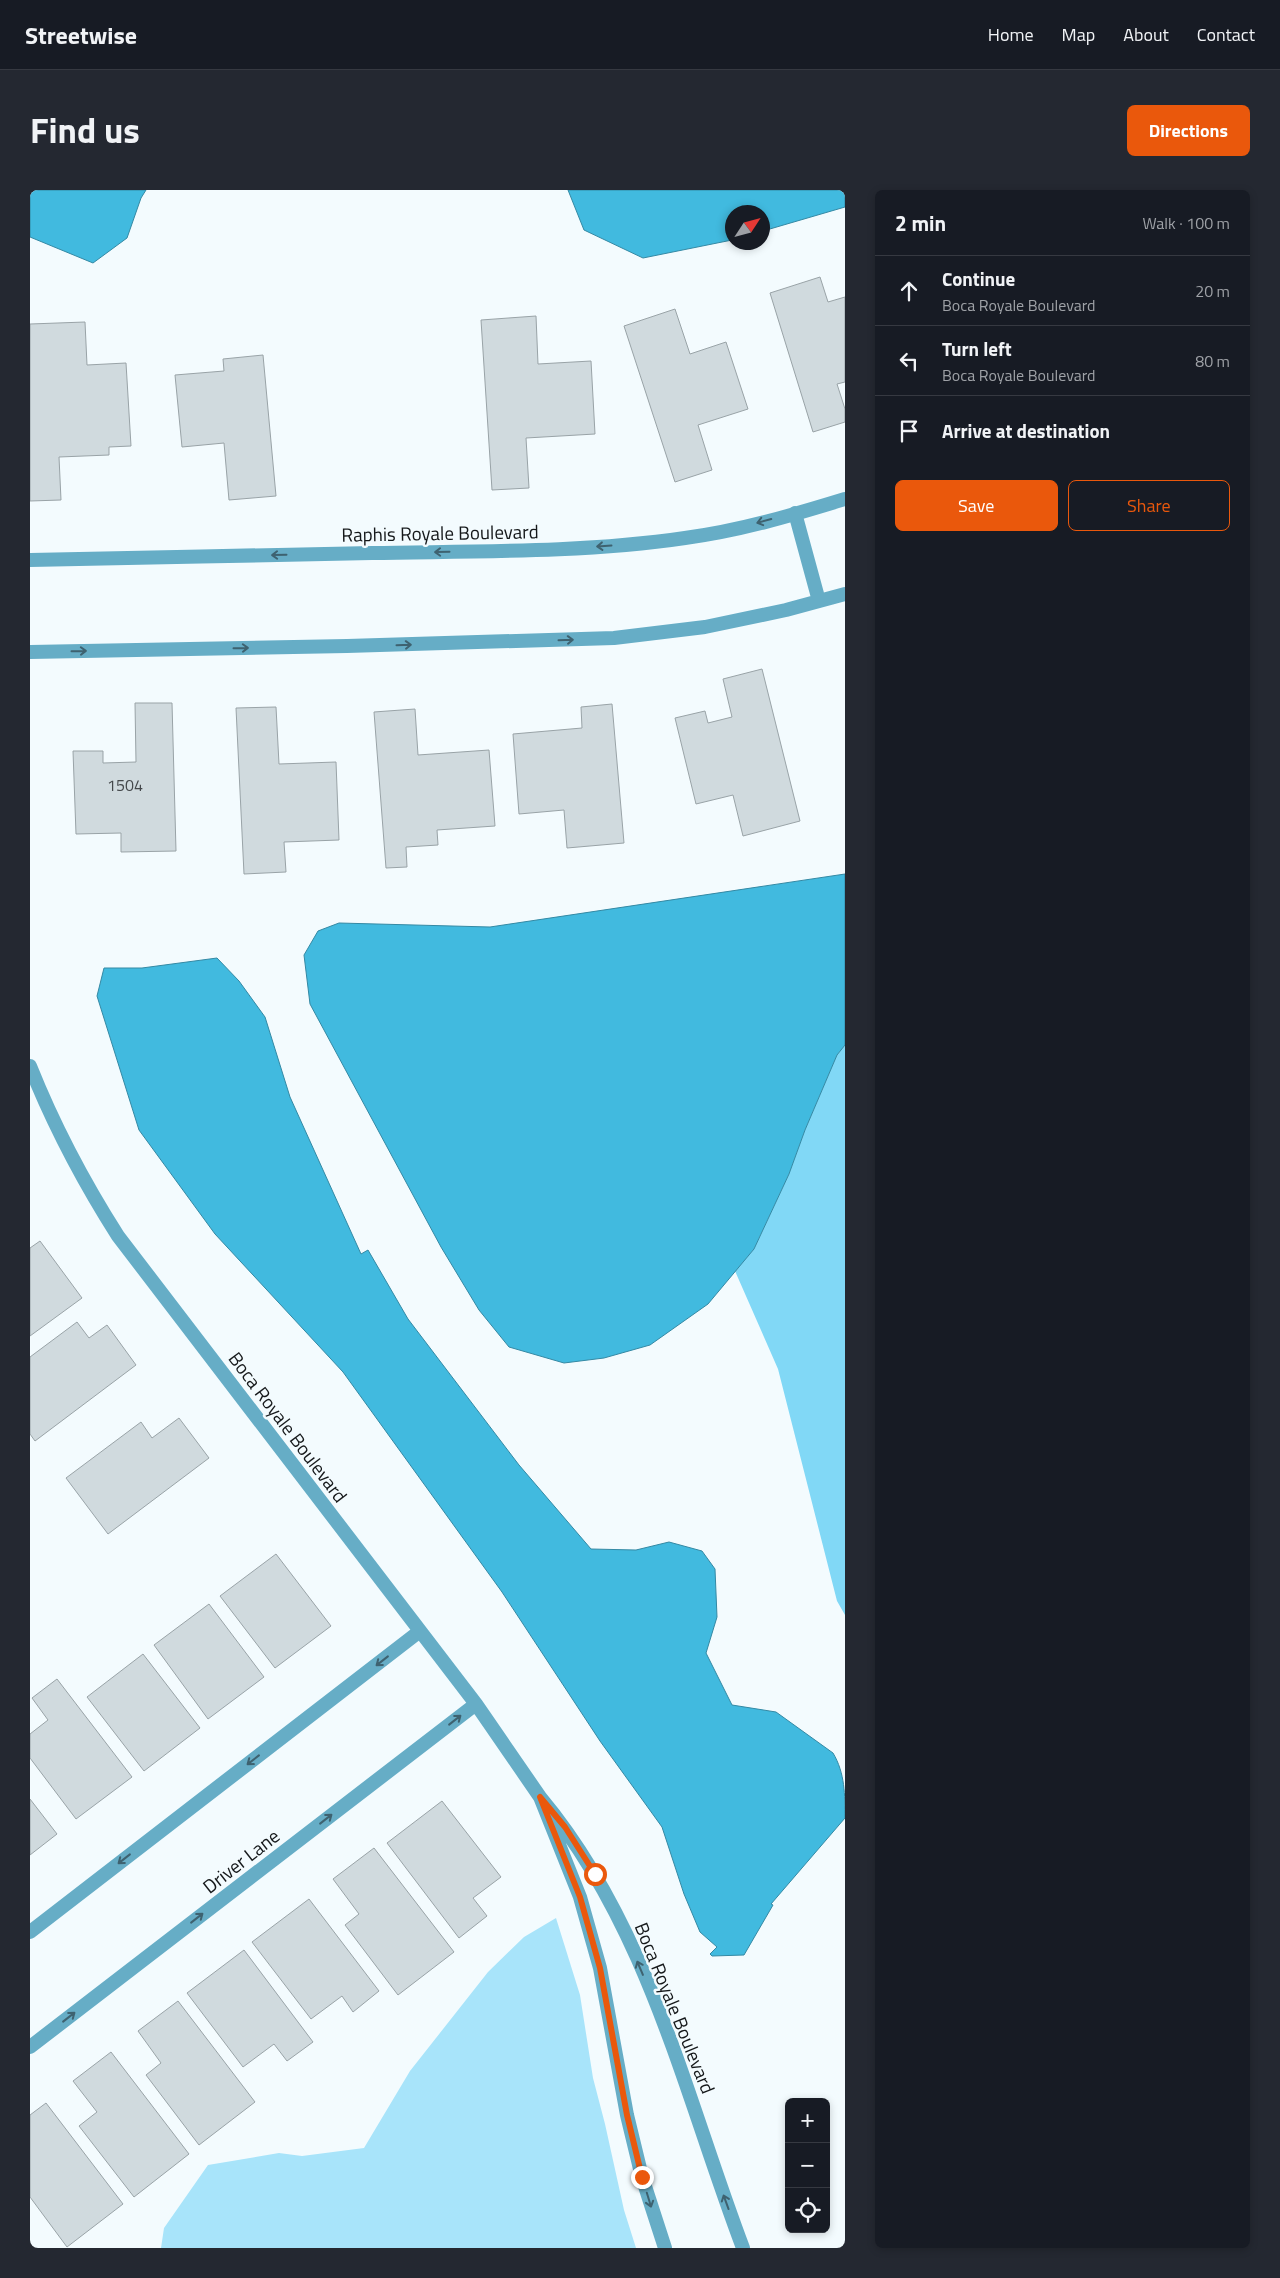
<!DOCTYPE html>
<meta charset="utf-8">
<style>
:root{--surface:#171b24;--page:#242831;--text:#f1f3f6;--muted:#9ea1a6;--line:#363941;--accent:#ea580c}
body{margin:0;font-family:"Titillium Web",sans-serif;background:var(--page);color:var(--text)}
.controls{position:absolute;right:15px;bottom:15px;display:grid;overflow:hidden;border-radius:8px;box-shadow:0 2px 8px #0003}
.controls button{width:45px;height:45px;display:grid;place-items:center;padding:0;border:0;border-bottom:1px solid var(--line);background:var(--surface);color:var(--text);font:25px sans-serif}
.compass{position:absolute;left:695px;top:15px;width:45px;height:45px;border-radius:50%;background:var(--surface);box-shadow:0 2px 8px #0003;rotate:54deg}
.stop{position:absolute;width:15px;height:15px;margin:-11px;border:4px solid #ea580c;border-radius:50%;background:#fff}
.stop.end{background:#ea580c;border-color:#fff;box-shadow:0 1px 5px #0008}
.list{margin:0;padding:0;list-style:none}
h2{display:flex;justify-content:space-between;align-items:center;height:65px;margin:0;padding:0 20px;font-size:21px}
h2 small{font-size:16px;font-weight:400;color:var(--muted)}
.list li{display:grid;grid-template-columns:32px 1fr auto;gap:15px;align-items:center;box-sizing:border-box;height:70px;padding:0 20px;border-top:1px solid var(--line)}
.list b{display:block;font-size:19px;white-space:nowrap}
.list p{margin:0;font-size:16px;white-space:nowrap;color:var(--muted)}
.list em{font-size:16px;font-style:normal;color:var(--muted)}
.actions{display:flex;gap:10px;padding:15px 20px}
.actions a{flex:1;padding:11px 0;border:1px solid var(--accent);border-radius:8px;text-align:center;font-size:18px;color:var(--accent)}
.actions .main{background:var(--accent);color:#fff}
.icon{flex:none;width:28px;height:28px;fill:none;stroke:currentColor;stroke-width:2;stroke-linecap:round;stroke-linejoin:round}
.map{position:relative;flex:none;width:815px;height:2058px;overflow:hidden;border-radius:8px}
header{display:flex;align-items:center;gap:30px;box-sizing:border-box;height:70px;padding:0 25px;background:var(--surface);border-bottom:1px solid var(--line)}
header strong{font-size:24px}
nav{display:flex;gap:28px;margin-inline-start:auto;font-size:18px}
.intro{display:flex;align-items:center;justify-content:space-between;box-sizing:border-box;height:120px;padding:0 30px}
h1{margin:0;font-size:35px}
.button{padding:12px 22px;border-radius:8px;background:var(--accent);color:#fff;font-size:18px;font-weight:700}
main{display:flex;gap:30px;padding:0 30px}
aside{flex:1;background:var(--surface);border-radius:8px;box-shadow:0 2px 8px #0003}
.map>svg:first-child{display:block}
.green{fill:#a8e4fa}
.forest{fill:#81d8f6}
.water{fill:#41badf;stroke:#3489a4}
.building{fill:#d0dade;stroke:#99a3a7}
.lines{fill:none;stroke-linecap:round;stroke-linejoin:round}
.minor{stroke:#66adc6;stroke-width:14}
.oneway{stroke:#3e6270}
.route{stroke:#ea580c;stroke-width:6}
.labels{text-anchor:middle;stroke-width:5;stroke-linejoin:round;paint-order:stroke}
.number-label{font-size:16px;fill:#44484b}
.street-label{font-size:19px;fill:#15181a;stroke:#f3fbfe}
</style>
<header>
<strong>Streetwise</strong>
<nav><a>Home</a><a>Map</a><a>About</a><a>Contact</a></nav>
</header>
<div class="intro"><h1>Find us</h1><a class="button">Directions</a></div>
<main>
<div class="map">
<svg width="815" height="2058" viewBox="0 0 815 2058">
<rect width="100%" height="100%" fill="#f3fbfe"/>
<path class="green" d="M526,1728L550,1805L563,1888L575,1934L594,2020L606,2058H131L134,2038L178,1975L249,1963L272,1966L334,1958L380,1881L458,1782L494,1747Z"/>
<path class="forest" d="M815,855V1425L807,1411L748,1179L705,1081L724,1059L759,984L775,940L807,865Z"/>
<path class="water" d="M0,0H116L111,8L97,48L63,73L0,47Z
M538,0H815V17L733,41L732,22H702V50L613,68L554,40Z
M815,684V855L807,865L775,940L759,984L724,1059L678,1114L620,1155L574,1168L534,1173L479,1157L449,1120L411,1057L280,814L274,765L288,741L309,733L460,737Z
M187,768L209,791L235,827L260,907L331,1064L338,1060L378,1129L489,1275L561,1359L606,1360L639,1352L672,1361L685,1379L687,1427L676,1463L702,1515L746,1522L803,1563C815,1583 815,1605 815,1628L741,1714L743,1715L714,1765L682,1766L680,1764L687,1757L670,1742L654,1704L632,1637L570,1551L472,1402L313,1182L185,1044L109,940L67,806L74,778H112Z"/>
<path class="building" d="M790,87L798,112L815,107V192L807,194L815,219V232L783,242L740,103Z
M645,119L660,164L696,152L718,219L668,235L682,280L645,292L594,136Z
M506,126L508,174L561,171L565,244L496,248L499,298L462,300L451,130Z
M55,132L57,175L96,173L101,256L79,257V265L29,267L31,310L0,311V134Z
M233,165L246,306L199,310L194,253L152,257L145,185L194,181L193,169Z
M732,479L770,631L713,646L703,605L666,614L645,528L675,521L678,533L702,527L693,489Z
M105,513H142L146,661L91,662V643L46,644L43,561H73V573L106,572Z
M582,514L594,653L537,658L534,620L489,624L483,544L552,538L551,517Z
M246,517L249,574L306,572L309,650L254,652L256,682L214,684L206,518Z
M385,519L388,565L459,560L465,636L407,640L408,655L376,657L377,677L356,678L344,522Z
M10,1051L52,1108L0,1146V1058Z
M47,1132L59,1148L77,1135L106,1175L5,1251L0,1244V1167Z
M149,1228L179,1268L78,1344L36,1288L111,1232L122,1248Z
M246,1364L301,1436L245,1478L190,1406Z
M179,1414L234,1487L178,1529L124,1455Z
M113,1464L170,1538L114,1581L57,1507Z
M27,1489L102,1587L46,1629L0,1568V1544L18,1530L2,1508Z
M0,1609L27,1644L0,1665Z
M412,1611L471,1687L443,1708L457,1726L429,1748L357,1653Z
M344,1658L424,1762L368,1805L315,1735L329,1724L303,1689Z
M279,1709L349,1801L323,1822L312,1806L281,1829L222,1752Z
M214,1760L283,1852L257,1871L244,1854L213,1877L157,1803Z
M148,1811L225,1912L169,1955L116,1885L131,1873L108,1841Z
M81,1862L159,1964L104,2007L49,1936L67,1922L43,1891Z
M16,1913L93,2014L37,2057L0,2007V1925Z"/>
<g class="lines">
<path class="minor" d="M765,323L789,411
M0,370C114,368 228,365 342,363C446,361 552,363 655,348C709,341 763,325 815,309
M0,462L317,456L584,448L675,437L756,420L815,404
M0,876C24,936 53,991 88,1046L446,1514L510,1607
M0,1742L390,1441
M0,1857L446,1514
M635,2058L612,1987L597,1925L570,1778L550,1707L510,1607C618,1736 655,1905 713,2058"/>
</g>
<defs><path id="oneway-shaft" d="M-6 0H5M1.5-3L5.5 0L1.5 3" fill="none" stroke-width="1.6" stroke-linecap="round" stroke-linejoin="round" transform="scale(1.25)"/></defs>
<g class="oneway">
<use href="#oneway-shaft" transform="translate(734 331) rotate(165)"/>
<use href="#oneway-shaft" transform="translate(574 356) rotate(176)"/>
<use href="#oneway-shaft" transform="translate(412 362) rotate(179)"/>
<use href="#oneway-shaft" transform="translate(249 365) rotate(179)"/>
<use href="#oneway-shaft" transform="translate(536 450) rotate(-2)"/>
<use href="#oneway-shaft" transform="translate(374 455) rotate(-2)"/>
<use href="#oneway-shaft" transform="translate(211 458) rotate(-1)"/>
<use href="#oneway-shaft" transform="translate(49 461) rotate(-1)"/>
<use href="#oneway-shaft" transform="translate(352 1471) rotate(142)"/>
<use href="#oneway-shaft" transform="translate(425 1530) rotate(-38)"/>
<use href="#oneway-shaft" transform="translate(223 1570) rotate(142)"/>
<use href="#oneway-shaft" transform="translate(296 1629) rotate(-38)"/>
<use href="#oneway-shaft" transform="translate(94 1669) rotate(142)"/>
<use href="#oneway-shaft" transform="translate(167 1728) rotate(-38)"/>
<use href="#oneway-shaft" transform="translate(610 1778) rotate(-113)"/>
<use href="#oneway-shaft" transform="translate(39 1827) rotate(-38)"/>
<use href="#oneway-shaft" transform="translate(619 2010) rotate(73)"/>
<use href="#oneway-shaft" transform="translate(696 2012) rotate(-110)"/>
</g>
<g class="lines">
<path class="route" d="M565,1684L535,1637L510,1607L550,1707L570,1778L597,1925L612,1987"/>
</g>
<g class="labels">
<g class="number-label">
<text x="95" y="601">1504</text>
</g>
<g class="street-label">
<text transform="translate(410 343) rotate(-1)" y="7">Raphis Royale Boulevard</text>
<text transform="translate(258 1237) rotate(53)" y="7">Boca Royale Boulevard</text>
<text transform="translate(211 1671) rotate(-38)" y="7">Driver Lane</text>
<text transform="translate(645 1818) rotate(68)" y="7">Boca Royale Boulevard</text>
</g>
</g>
</svg>
<div class="controls">
<button>+</button>
<button>−</button>
<button><svg class="icon" aria-label="locate" viewBox="0 0 24 24"><circle cx="12" cy="12" r="6"/><path d="M12 2v4M12 18v4M2 12h4M18 12h4"/></svg></button>
</div>
<svg class="compass" viewBox="-18 -18 36 36"><path d="M0-13l5 13h-10z" fill="#e53935"/><path d="M0 13l5-13h-10z" fill="#9ea1a6"/></svg>
<div class="stop" style="left:565px;top:1684px"></div>
<div class="stop end" style="left:612px;top:1987px"></div>
</div>
<aside>
<h2>2 min<small>Walk · 100 m</small></h2>
<ul class="list">
<li><svg class="icon" aria-label="ahead" viewBox="0 0 24 24"><path d="M12 20V5M6 11l6-6 6 6"/></svg><div><b>Continue</b><p>Boca Royale Boulevard</p></div><em>20 m</em></li>
<li><svg class="icon" aria-label="left" viewBox="0 0 24 24"><path d="M17 20v-9H6M10 6l-5 5 5 5"/></svg><div><b>Turn left</b><p>Boca Royale Boulevard</p></div><em>80 m</em></li>
<li><svg class="icon" aria-label="arrive" viewBox="0 0 24 24"><path d="M6 21V4h12l-3 4 3 4H6"/></svg><div><b>Arrive at destination</b></div></li>
</ul>
<div class="actions"><a class="main">Save</a><a>Share</a></div>
</aside>
</main>
